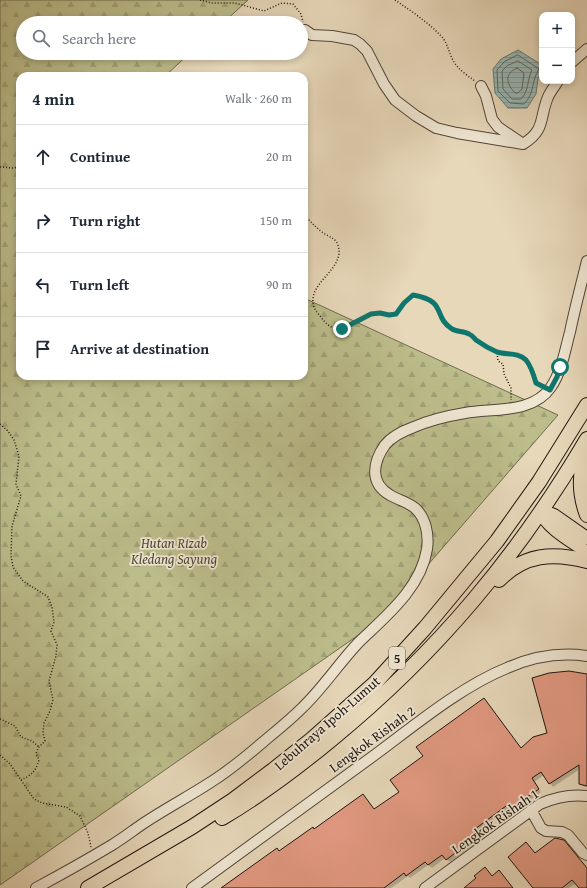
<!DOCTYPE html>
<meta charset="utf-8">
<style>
:root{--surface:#fff;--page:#f2f2f3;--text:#1f2937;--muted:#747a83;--line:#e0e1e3}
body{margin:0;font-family:"Gentium Book Plus",serif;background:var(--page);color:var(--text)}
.controls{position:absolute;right:12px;top:12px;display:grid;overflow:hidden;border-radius:8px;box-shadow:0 2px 6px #0003}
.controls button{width:36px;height:36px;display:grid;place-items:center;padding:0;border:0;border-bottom:1px solid var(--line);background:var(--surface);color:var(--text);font:20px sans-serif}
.stop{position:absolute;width:12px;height:12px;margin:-9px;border:3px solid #0f766e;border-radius:50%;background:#fff}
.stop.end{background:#0f766e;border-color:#fff;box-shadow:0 1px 4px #0008}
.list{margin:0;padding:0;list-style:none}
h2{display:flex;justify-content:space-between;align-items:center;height:52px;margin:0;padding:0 16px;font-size:17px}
h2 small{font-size:13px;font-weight:400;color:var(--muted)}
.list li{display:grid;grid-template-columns:26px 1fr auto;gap:12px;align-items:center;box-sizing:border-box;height:64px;padding:0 16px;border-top:1px solid var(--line)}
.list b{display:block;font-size:15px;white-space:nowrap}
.list em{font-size:13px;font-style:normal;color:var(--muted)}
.icon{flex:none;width:22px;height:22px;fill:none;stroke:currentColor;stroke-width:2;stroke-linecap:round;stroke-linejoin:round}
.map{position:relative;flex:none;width:587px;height:888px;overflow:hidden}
.search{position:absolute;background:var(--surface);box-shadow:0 2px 6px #0003;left:16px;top:16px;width:292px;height:44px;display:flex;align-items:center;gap:10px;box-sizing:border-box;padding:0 14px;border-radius:22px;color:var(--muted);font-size:15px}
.panel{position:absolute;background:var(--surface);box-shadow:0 2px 6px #0003;left:16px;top:72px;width:292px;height:308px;border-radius:12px}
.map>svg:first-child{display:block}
.forest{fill:url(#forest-firs);stroke:#6e6a4e}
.water{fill:url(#water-rules);stroke:#687774}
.shadow{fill:#0003}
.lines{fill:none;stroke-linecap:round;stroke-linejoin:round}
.shore{stroke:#5c6764;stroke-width:1}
.building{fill:#e19981;stroke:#201610}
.minor-casing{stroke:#52463a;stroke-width:12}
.major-casing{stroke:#201610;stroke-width:14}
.highway-casing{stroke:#201610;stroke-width:16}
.path{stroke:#201610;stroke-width:1.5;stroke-dasharray:1 2;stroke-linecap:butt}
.minor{stroke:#efe6d2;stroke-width:10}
.major{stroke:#e7d8ba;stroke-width:12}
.highway{stroke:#e7d8ba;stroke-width:14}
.route{stroke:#0f766e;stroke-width:5}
.labels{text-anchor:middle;stroke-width:3.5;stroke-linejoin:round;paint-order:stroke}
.shield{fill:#efe6d2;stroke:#5e544a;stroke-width:1}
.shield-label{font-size:13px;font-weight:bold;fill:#201610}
.park-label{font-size:14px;font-style:italic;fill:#4f4835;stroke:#efe6d2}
.street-label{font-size:14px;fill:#201610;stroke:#efe6d2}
</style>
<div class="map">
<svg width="587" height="888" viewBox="0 0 587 888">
<defs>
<pattern id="forest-firs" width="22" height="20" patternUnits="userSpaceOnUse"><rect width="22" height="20" fill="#bcbd8b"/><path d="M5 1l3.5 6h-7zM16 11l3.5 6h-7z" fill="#a1a277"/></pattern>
<pattern id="water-rules" width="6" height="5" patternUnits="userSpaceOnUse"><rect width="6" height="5" fill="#98b8b7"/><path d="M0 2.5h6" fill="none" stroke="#839d9c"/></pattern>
</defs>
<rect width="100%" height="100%" fill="#e7d8ba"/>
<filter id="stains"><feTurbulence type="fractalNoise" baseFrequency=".005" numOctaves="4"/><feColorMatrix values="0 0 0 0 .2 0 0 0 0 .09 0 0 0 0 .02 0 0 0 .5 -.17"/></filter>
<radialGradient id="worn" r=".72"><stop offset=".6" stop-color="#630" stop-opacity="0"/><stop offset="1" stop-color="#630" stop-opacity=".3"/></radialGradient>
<path class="forest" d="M0,0H248L223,23H23V53H190L165,76H20V376H304V298L558,415L380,620L0,885Z"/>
<path class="water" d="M518,50L542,65V70L538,79L536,94L527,108H508L495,93L493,69L501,59Z"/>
<path class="shadow" d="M587,675V787L583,786L580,783V769L553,787L544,775L534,782L541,792L517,810L513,806L477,833L482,839L450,862L445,858L432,868L428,865L410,878L408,876L391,888H223L314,830L363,795L375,810L400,792L424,756L484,699L521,749L548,733Z
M536,854L587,869V888H580L576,883L569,888H534Z"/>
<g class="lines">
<path class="shore" d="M518,55L539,69C531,81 535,93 524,104L510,103L498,91L497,70L504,62Z
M518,61L532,70C527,80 529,91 521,99H512L503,89L502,71L507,66Z
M517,68L524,73L522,89L518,93H515C506,83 504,74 517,68Z"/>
</g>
<path class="building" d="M569,671L587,674V786L579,784V765L549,784L541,772L532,778L539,789L513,807L510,803L475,829L479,835L446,860L442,855L428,865L425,862L406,876L404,873L384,888H221L277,848L279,851L313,827L314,829L363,794L374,809L399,792L390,780L423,756L416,747L484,698L521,748L533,737L547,733L532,678L549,673Z
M555,838L564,840L587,868V888H579L572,880L562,888H533L508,857L526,842L535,853Z
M485,867L492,876L499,870L513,888H464L476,878L474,876Z"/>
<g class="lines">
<g class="minor-casing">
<path id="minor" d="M305,30L312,35L332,36L354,40L360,44L367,51L384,84L395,100L416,116L436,128L457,133L523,144C546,130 539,118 548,97C550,92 555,86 558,81
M572,62L587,49
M481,86L486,96L492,119L498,127L520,142
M531,810L541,828L546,831L562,832L568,835L583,853L587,855
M36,888C62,874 87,860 112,845C122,839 131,832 141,825C163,810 188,797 211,782C232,769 250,753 269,737C280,728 292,718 302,708C323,688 339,663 359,642C386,616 421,588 427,549C429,535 426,518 415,508C408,502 398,500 390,495C369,483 373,462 385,445C392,436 403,431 414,427C430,420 447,416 465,413C493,408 533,414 551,387C562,371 565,350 570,332C575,308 581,285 587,261
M192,888C253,843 315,799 376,754C415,725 462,686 507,668C532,657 560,652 587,656
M425,888L540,804C556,797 570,794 587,796"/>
</g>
<g class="major-casing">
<path id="major" d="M587,538L554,515L549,513L541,512C545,527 574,543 587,552"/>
</g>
<g class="highway-casing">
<path id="highway" d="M587,452C579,472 579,494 587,515
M499,580C524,554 553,552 587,561
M222,818C261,795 297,768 332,739C437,653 518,556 587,439
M88,888L192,827L233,800L273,770L312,739L375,683L425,628L497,541L539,482L587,405"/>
</g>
<path class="path" d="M200,0L212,3H235L264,11L282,3L293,4L301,14L303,22
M395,0C411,11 428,22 442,37C448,44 449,54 454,62C459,70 468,76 475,81
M0,167L13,168L20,167
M304,216C311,221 315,227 322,232C327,236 336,238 338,245C346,270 306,282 314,307C316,312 321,317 325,322C341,339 354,318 370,314C379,312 387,317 394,314C399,312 401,306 404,303C407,300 410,297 413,295C423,297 434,299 439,309C443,317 442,319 449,327C455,332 463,330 469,334C472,335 474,338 476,340C482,344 488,348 495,351C502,354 506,352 512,354C527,357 532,370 536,383L541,385
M497,353L498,361L503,364L504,374L511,388V400
M0,424L8,431L14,440L19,456L16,484L21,496L12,526L11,556L13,567L23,581L48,597L52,607L54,622L51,631L57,645L56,656L49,681L53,700L50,711L44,723L43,733L45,741L39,747L36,753L39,760C35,772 33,774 21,780
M0,719L15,726L21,737L32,741L39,747
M0,755L10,764L34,799L42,803L66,807L80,816L88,833L91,847"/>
<use href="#minor" class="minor"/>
<use href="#major" class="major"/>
<use href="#highway" class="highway"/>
</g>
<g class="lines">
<path class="route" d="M342,329L371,314L380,313L389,315L396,314L404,303L413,295C448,301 432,316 452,329C457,332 464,331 469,334C472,335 474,338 476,340C483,345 490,349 497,352C507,355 518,352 526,360C531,366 534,376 536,383L550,390L557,377L560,367"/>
</g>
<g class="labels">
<rect class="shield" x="389" y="647" width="16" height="22" rx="3"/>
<g class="shield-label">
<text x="397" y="663">5</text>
</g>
<g class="park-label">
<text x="174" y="548">Hutan Rizab<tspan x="174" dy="16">Kledang Sayung</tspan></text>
</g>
<g class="street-label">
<text transform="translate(327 723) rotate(-41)" y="5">Lebuhraya Ipoh-Lumut</text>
<text transform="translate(372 739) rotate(-36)" y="5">Lengkok Rishah 2</text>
<text transform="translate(495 821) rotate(-35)" y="5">Lengkok Rishah 1</text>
</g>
</g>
<rect width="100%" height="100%" filter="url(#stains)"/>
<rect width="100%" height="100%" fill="url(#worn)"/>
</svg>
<div class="controls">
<button>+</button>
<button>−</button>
</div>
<div class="stop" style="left:560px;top:367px"></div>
<div class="stop end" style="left:342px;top:329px"></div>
<div class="search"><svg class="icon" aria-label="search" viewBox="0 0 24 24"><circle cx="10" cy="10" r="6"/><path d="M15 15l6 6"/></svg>Search here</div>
<section class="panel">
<h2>4 min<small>Walk · 260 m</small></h2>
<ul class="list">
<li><svg class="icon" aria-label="ahead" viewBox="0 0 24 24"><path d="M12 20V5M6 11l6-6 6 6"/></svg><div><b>Continue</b></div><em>20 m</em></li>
<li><svg class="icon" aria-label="right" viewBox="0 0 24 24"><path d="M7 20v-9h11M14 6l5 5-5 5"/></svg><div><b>Turn right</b></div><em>150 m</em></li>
<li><svg class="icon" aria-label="left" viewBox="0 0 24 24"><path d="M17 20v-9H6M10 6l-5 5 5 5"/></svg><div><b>Turn left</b></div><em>90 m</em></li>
<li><svg class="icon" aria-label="arrive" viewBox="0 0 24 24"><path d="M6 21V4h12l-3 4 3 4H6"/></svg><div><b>Arrive at destination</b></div></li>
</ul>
</section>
</div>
